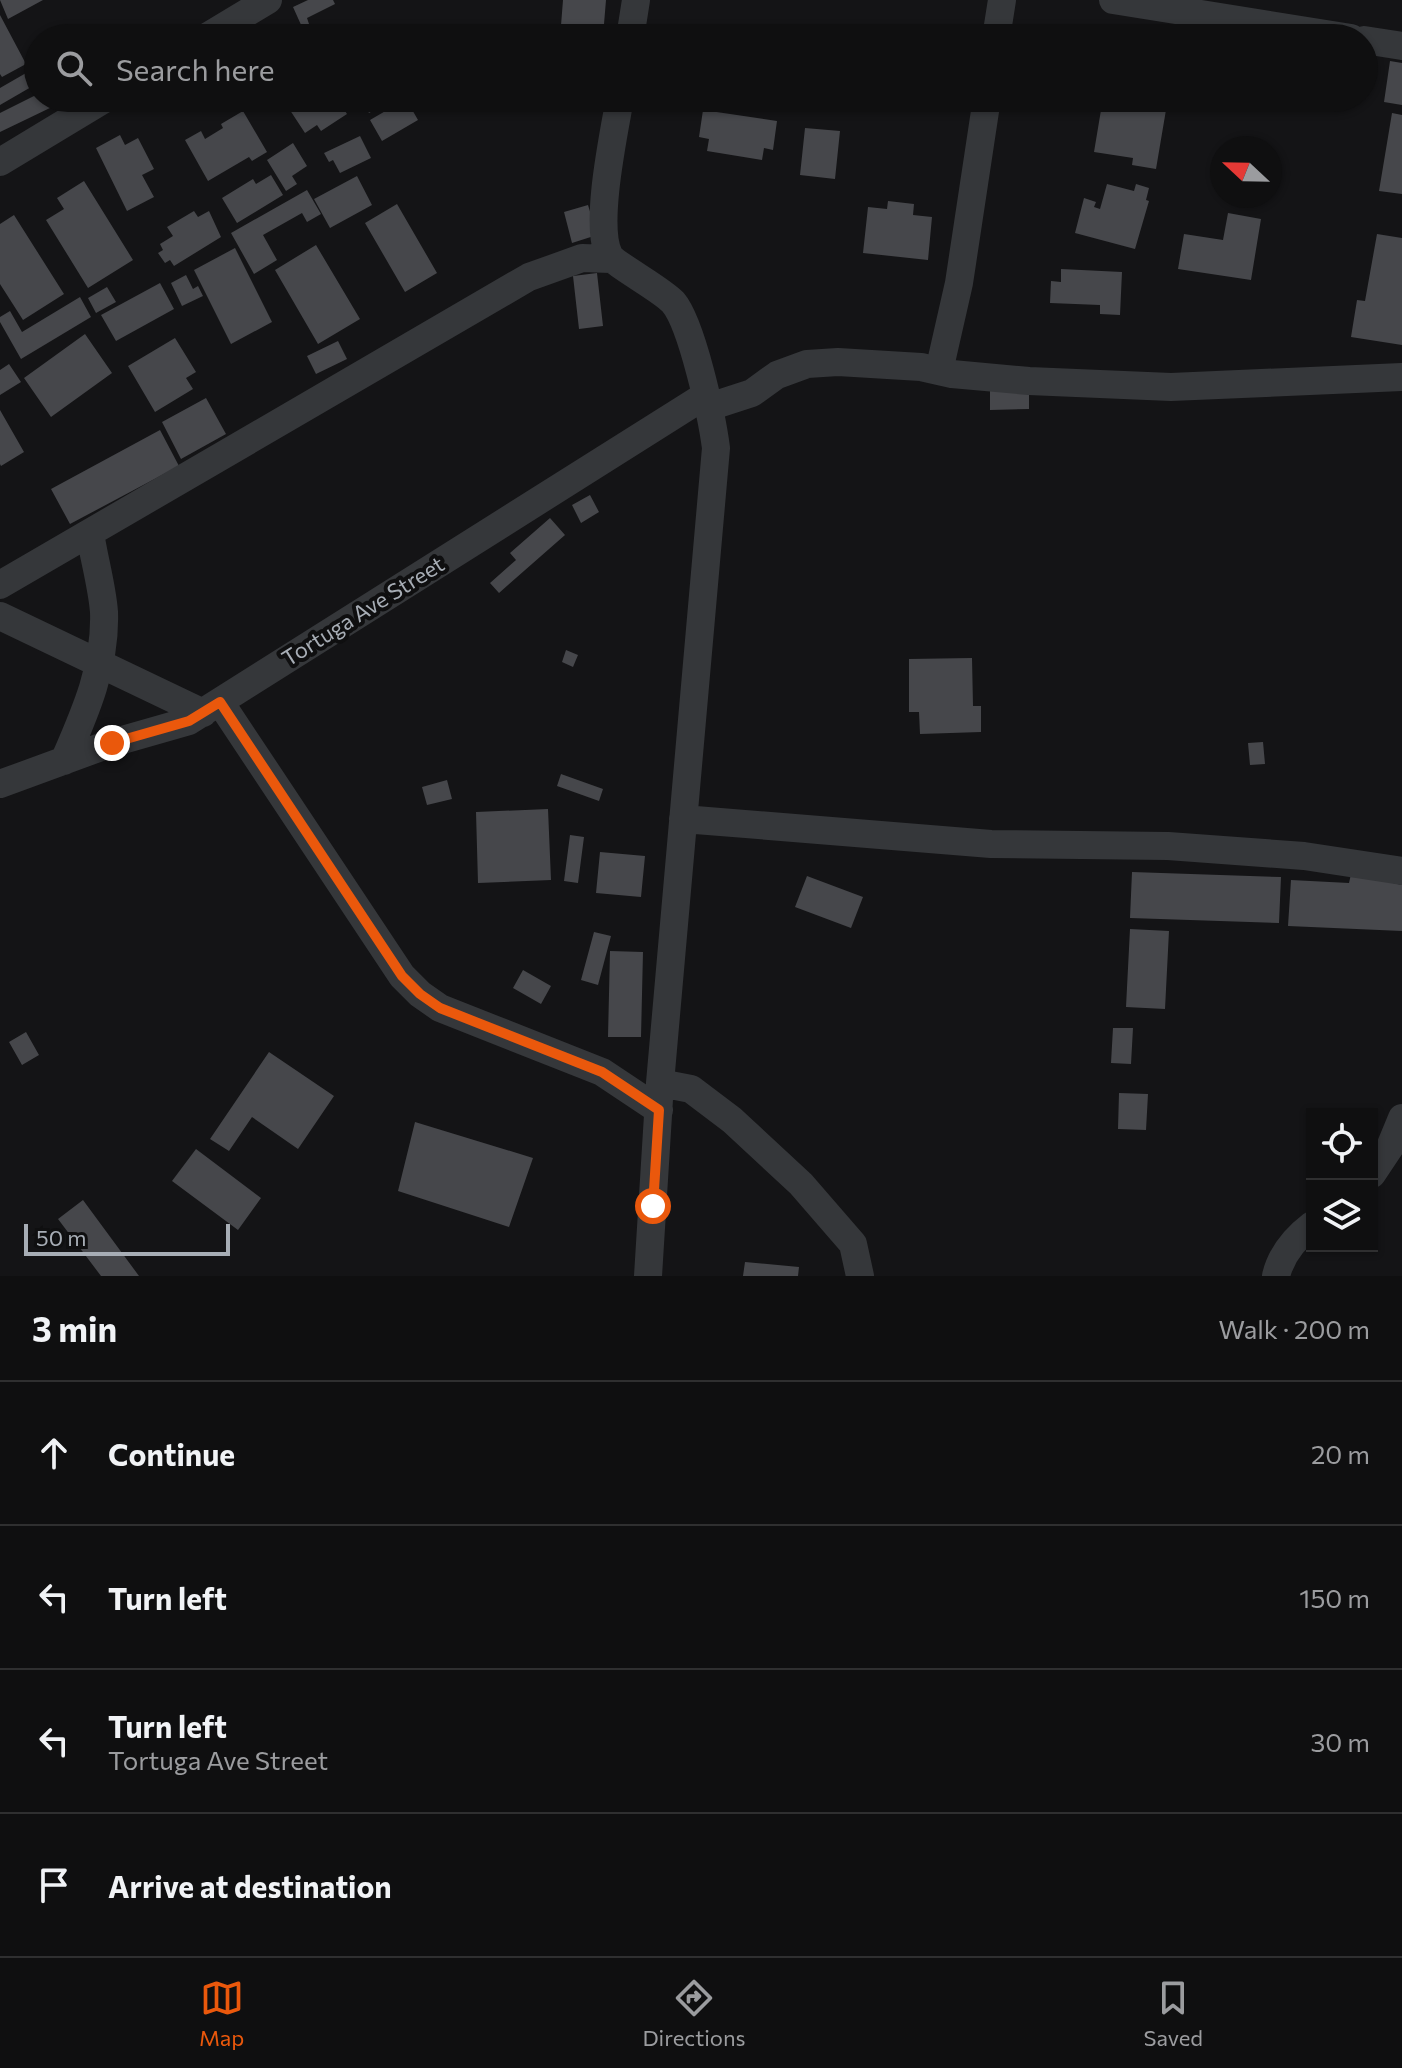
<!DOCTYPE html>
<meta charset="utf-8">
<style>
:root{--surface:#0f0f10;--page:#1d1d1e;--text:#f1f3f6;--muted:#9b9c9f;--line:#2f2f30;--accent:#ea580c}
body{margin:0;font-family:Commissioner,sans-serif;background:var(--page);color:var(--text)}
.controls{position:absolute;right:24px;bottom:24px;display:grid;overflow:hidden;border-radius:0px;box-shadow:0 2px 6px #0004}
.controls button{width:72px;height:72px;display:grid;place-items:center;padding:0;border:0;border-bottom:2px solid var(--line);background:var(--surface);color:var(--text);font:40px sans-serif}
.compass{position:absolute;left:1210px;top:136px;width:72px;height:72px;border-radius:50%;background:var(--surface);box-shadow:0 2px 6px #0004;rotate:292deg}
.scale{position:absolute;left:24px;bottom:20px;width:206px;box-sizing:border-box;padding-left:8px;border:4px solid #a7adb5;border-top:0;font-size:22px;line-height:28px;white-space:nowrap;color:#a7adb5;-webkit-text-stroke:6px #0f0f10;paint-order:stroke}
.stop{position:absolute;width:24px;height:24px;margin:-18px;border:6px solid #ea580c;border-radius:50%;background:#fff}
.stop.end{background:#ea580c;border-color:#fff;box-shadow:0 2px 8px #0008}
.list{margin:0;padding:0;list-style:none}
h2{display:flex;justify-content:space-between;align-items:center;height:104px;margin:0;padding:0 32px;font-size:34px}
h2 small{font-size:26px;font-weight:400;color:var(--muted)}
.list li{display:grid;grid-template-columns:52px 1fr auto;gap:24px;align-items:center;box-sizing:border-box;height:144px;padding:0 32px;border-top:2px solid var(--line)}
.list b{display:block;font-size:30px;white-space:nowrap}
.list p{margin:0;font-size:26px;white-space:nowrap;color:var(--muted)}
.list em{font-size:26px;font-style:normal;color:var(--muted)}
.icon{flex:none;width:44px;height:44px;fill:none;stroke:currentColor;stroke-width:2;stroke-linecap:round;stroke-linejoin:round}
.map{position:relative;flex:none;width:1402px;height:1276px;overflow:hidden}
.search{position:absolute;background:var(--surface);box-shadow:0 2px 6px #0004;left:24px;right:24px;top:24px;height:88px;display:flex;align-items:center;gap:20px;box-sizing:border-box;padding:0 28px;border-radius:44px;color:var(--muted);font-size:30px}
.sheet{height:680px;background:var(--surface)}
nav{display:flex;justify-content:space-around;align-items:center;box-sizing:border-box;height:112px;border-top:2px solid var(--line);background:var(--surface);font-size:22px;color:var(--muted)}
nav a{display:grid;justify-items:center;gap:4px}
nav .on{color:var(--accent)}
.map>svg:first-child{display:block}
.building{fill:#46474b}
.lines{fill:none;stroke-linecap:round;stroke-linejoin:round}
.street{stroke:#35373a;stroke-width:28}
.route{stroke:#ea580c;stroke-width:10}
.labels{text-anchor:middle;stroke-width:8;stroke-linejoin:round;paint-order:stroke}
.street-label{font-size:22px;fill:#a7adb5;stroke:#0f0f10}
</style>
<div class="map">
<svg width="1402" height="1276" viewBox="0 0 1402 1276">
<rect width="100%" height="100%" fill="#141416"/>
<path class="building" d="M0,0H43L8,19Z
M308,0H333L335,4L307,18L309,24L302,27L293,7Z
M563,0H606L604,24L615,25L614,38H560Z
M0,15L26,64L2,77L0,74Z
M379,27L383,35L395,29L400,38H360Z
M698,28L733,31L732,38H697Z
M1390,61L1402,63V105L1384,102Z
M33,69L38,83L0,105V88Z
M38,94V98H48L52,107L0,132V113Z
M282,98H337L347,114L321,131L317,125L305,133Z
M360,98H382L386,104L369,113Z
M885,98H916L915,105Z
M1058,98H1095L1094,112L1057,110Z
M1103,98H1129L1167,104L1156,169L1132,165L1133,158L1094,152Z
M1215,98H1247L1245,107L1214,103Z
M406,99L418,120L382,141L370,120Z
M703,110L777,121L773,150L764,148L762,160L707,151L709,139L699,137Z
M243,111L267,152L252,161L249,157L208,181L185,140L201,131L205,139L223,128L221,124Z
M1392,113L1402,115V194L1379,191Z
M805,128L840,131L835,179L800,175Z
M120,135L125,145L138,138L154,169L142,175L154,197L127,211L96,148Z
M360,136L371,158L340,173L333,160L329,162L324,153Z
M293,143L307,166L292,176L297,184L286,191L267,160Z
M271,175L283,195L237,223L222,198L253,179L256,184Z
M357,176L372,205L330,228L314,199Z
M84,181L133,260L88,288L46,220L64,209L57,198Z
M1107,184L1134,191L1136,184L1149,188L1146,200L1149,201L1135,249L1075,233L1084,198L1096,202L1094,207L1100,209Z
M307,190L321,214L307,222L302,213L263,235L277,260L254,274L231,233Z
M888,201L914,204L913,215L932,217L928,260L863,253L868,207L887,209Z
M397,204L437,273L405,292L365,223Z
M588,205L597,235L572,243L564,212Z
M194,211L198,217L209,211L221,237L174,266L170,260L165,263L158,253L163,250L160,244L173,236L167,227Z
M1228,213L1261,219L1251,280L1178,269L1184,234L1223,240Z
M14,215L64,294L23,320L0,284V224Z
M1377,234L1402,238V345L1351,337L1357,300L1365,301Z
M316,245L360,319L318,344L275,270Z
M235,248L272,322L231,344L194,270Z
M1061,269L1122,272L1120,315L1100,314V305L1050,303L1051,281L1061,282Z
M597,273L603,326L579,329L573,276Z
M186,275L193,289L198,286L203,296L182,306L171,283Z
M160,283L174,309L116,341L101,315Z
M107,287L116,302L96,313L88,298Z
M80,297L91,317L21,359L0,322V317L10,311L22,332Z
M85,334L112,373L51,417L24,378Z
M175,338L196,372L186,378L193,389L155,412L128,366Z
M338,341L347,359L316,374L307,356Z
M9,364L21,382L0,395V370Z
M990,387H1029V409L990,410Z
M206,398L226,434L181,459L162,422Z
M0,410L24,452L1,466L0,464Z
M160,430L179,466L70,524L51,489Z
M590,495L599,512L581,523L572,505Z
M550,518L565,535L499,593L490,583L516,560L510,553Z
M566,650L578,655L573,667L562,662Z
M972,658L973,706H981V732L920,734L919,712H909V659Z
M1263,742L1265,764L1250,765L1248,743Z
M561,774L603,789L599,801L557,786Z
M447,780L452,799L427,805L422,787Z
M548,809L551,880L478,883L476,812Z
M570,835L584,837L578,883L564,881Z
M600,852L645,856L641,897L596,893Z
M1132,872L1281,877L1279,923L1130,918Z
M1351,874L1402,885V931L1288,926L1291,880L1349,883Z
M807,876L863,897L851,928L795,907Z
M1130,929L1169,931L1165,1009L1126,1007Z
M594,932L611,936L598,985L581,980Z
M610,951L643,952L641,1037H608Z
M523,970L551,986L541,1004L513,988Z
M1113,1028H1133L1131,1064L1111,1063Z
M26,1032L39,1055L22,1065L9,1042Z
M269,1052L334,1096L298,1149L252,1117L229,1151L210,1139Z
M1119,1093L1148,1094L1146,1130L1118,1129Z
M415,1122L533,1158L509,1227L398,1191Z
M196,1149L261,1198L238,1230L172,1181Z
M83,1200L139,1276H101L58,1219Z
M745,1262L799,1267L798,1276H743Z"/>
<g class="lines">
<path class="street" d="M1113,0L1351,38
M205,38L268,0
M630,38L636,0
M996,38L1002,0
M1364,40L1402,46
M620,98C614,133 594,225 609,255C614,264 661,289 673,302C692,324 712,417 716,448L660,1083L648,1276
M0,162L106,98
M939,371L959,283L987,98
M709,407L752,393L777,375L807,364L838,362L921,367L952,374L1029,381L1171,387L1402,377
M0,585L529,277L582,258L611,259
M0,616L203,713
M220,702L402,976L420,994L440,1008L602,1072L659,1110
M64,761C85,713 106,666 104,612C102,586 94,559 90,533
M0,784L112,743L189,721L706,395
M683,819L991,844L1168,846L1304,856L1402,871
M660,1083L691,1089L732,1120L801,1184L853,1244L860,1276
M1372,1174L1390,1147L1402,1118
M1276,1276C1281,1255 1295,1238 1312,1225"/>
</g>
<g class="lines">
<path class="route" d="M112,743L189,721L220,702L402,976L420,994L440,1008L602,1072L659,1110L653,1206"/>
</g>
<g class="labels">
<g class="street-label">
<text transform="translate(363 611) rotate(-32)" y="8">Tortuga Ave Street</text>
</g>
</g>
</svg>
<div class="controls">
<button><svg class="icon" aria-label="locate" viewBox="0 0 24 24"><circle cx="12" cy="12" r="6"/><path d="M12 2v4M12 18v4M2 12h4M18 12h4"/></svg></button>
<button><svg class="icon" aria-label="layers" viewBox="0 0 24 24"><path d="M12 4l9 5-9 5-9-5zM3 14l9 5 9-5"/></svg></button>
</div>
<svg class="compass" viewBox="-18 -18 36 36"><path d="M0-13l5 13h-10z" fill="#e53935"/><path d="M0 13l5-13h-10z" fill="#9b9c9f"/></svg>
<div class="scale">50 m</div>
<div class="stop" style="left:653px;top:1206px"></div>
<div class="stop end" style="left:112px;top:743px"></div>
<div class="search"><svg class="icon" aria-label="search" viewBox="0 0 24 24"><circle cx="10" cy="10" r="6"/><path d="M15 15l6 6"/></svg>Search here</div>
</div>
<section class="sheet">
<h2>3 min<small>Walk · 200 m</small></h2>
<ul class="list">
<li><svg class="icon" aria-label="ahead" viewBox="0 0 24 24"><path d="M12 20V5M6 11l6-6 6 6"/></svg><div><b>Continue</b></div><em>20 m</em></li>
<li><svg class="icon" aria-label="left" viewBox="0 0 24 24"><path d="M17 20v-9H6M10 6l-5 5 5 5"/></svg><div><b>Turn left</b></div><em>150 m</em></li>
<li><svg class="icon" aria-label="left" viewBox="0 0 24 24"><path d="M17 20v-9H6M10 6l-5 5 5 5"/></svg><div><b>Turn left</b><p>Tortuga Ave Street</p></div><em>30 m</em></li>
<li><svg class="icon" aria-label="arrive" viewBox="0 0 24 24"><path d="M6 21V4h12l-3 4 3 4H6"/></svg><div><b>Arrive at destination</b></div></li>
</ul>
</section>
<nav>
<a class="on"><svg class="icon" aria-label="map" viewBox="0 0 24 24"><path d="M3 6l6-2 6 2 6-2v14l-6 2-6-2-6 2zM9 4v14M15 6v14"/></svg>Map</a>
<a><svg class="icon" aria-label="directions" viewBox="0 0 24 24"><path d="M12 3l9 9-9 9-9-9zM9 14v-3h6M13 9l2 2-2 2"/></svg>Directions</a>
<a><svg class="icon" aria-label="saved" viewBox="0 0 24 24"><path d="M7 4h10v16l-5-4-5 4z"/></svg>Saved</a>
</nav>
